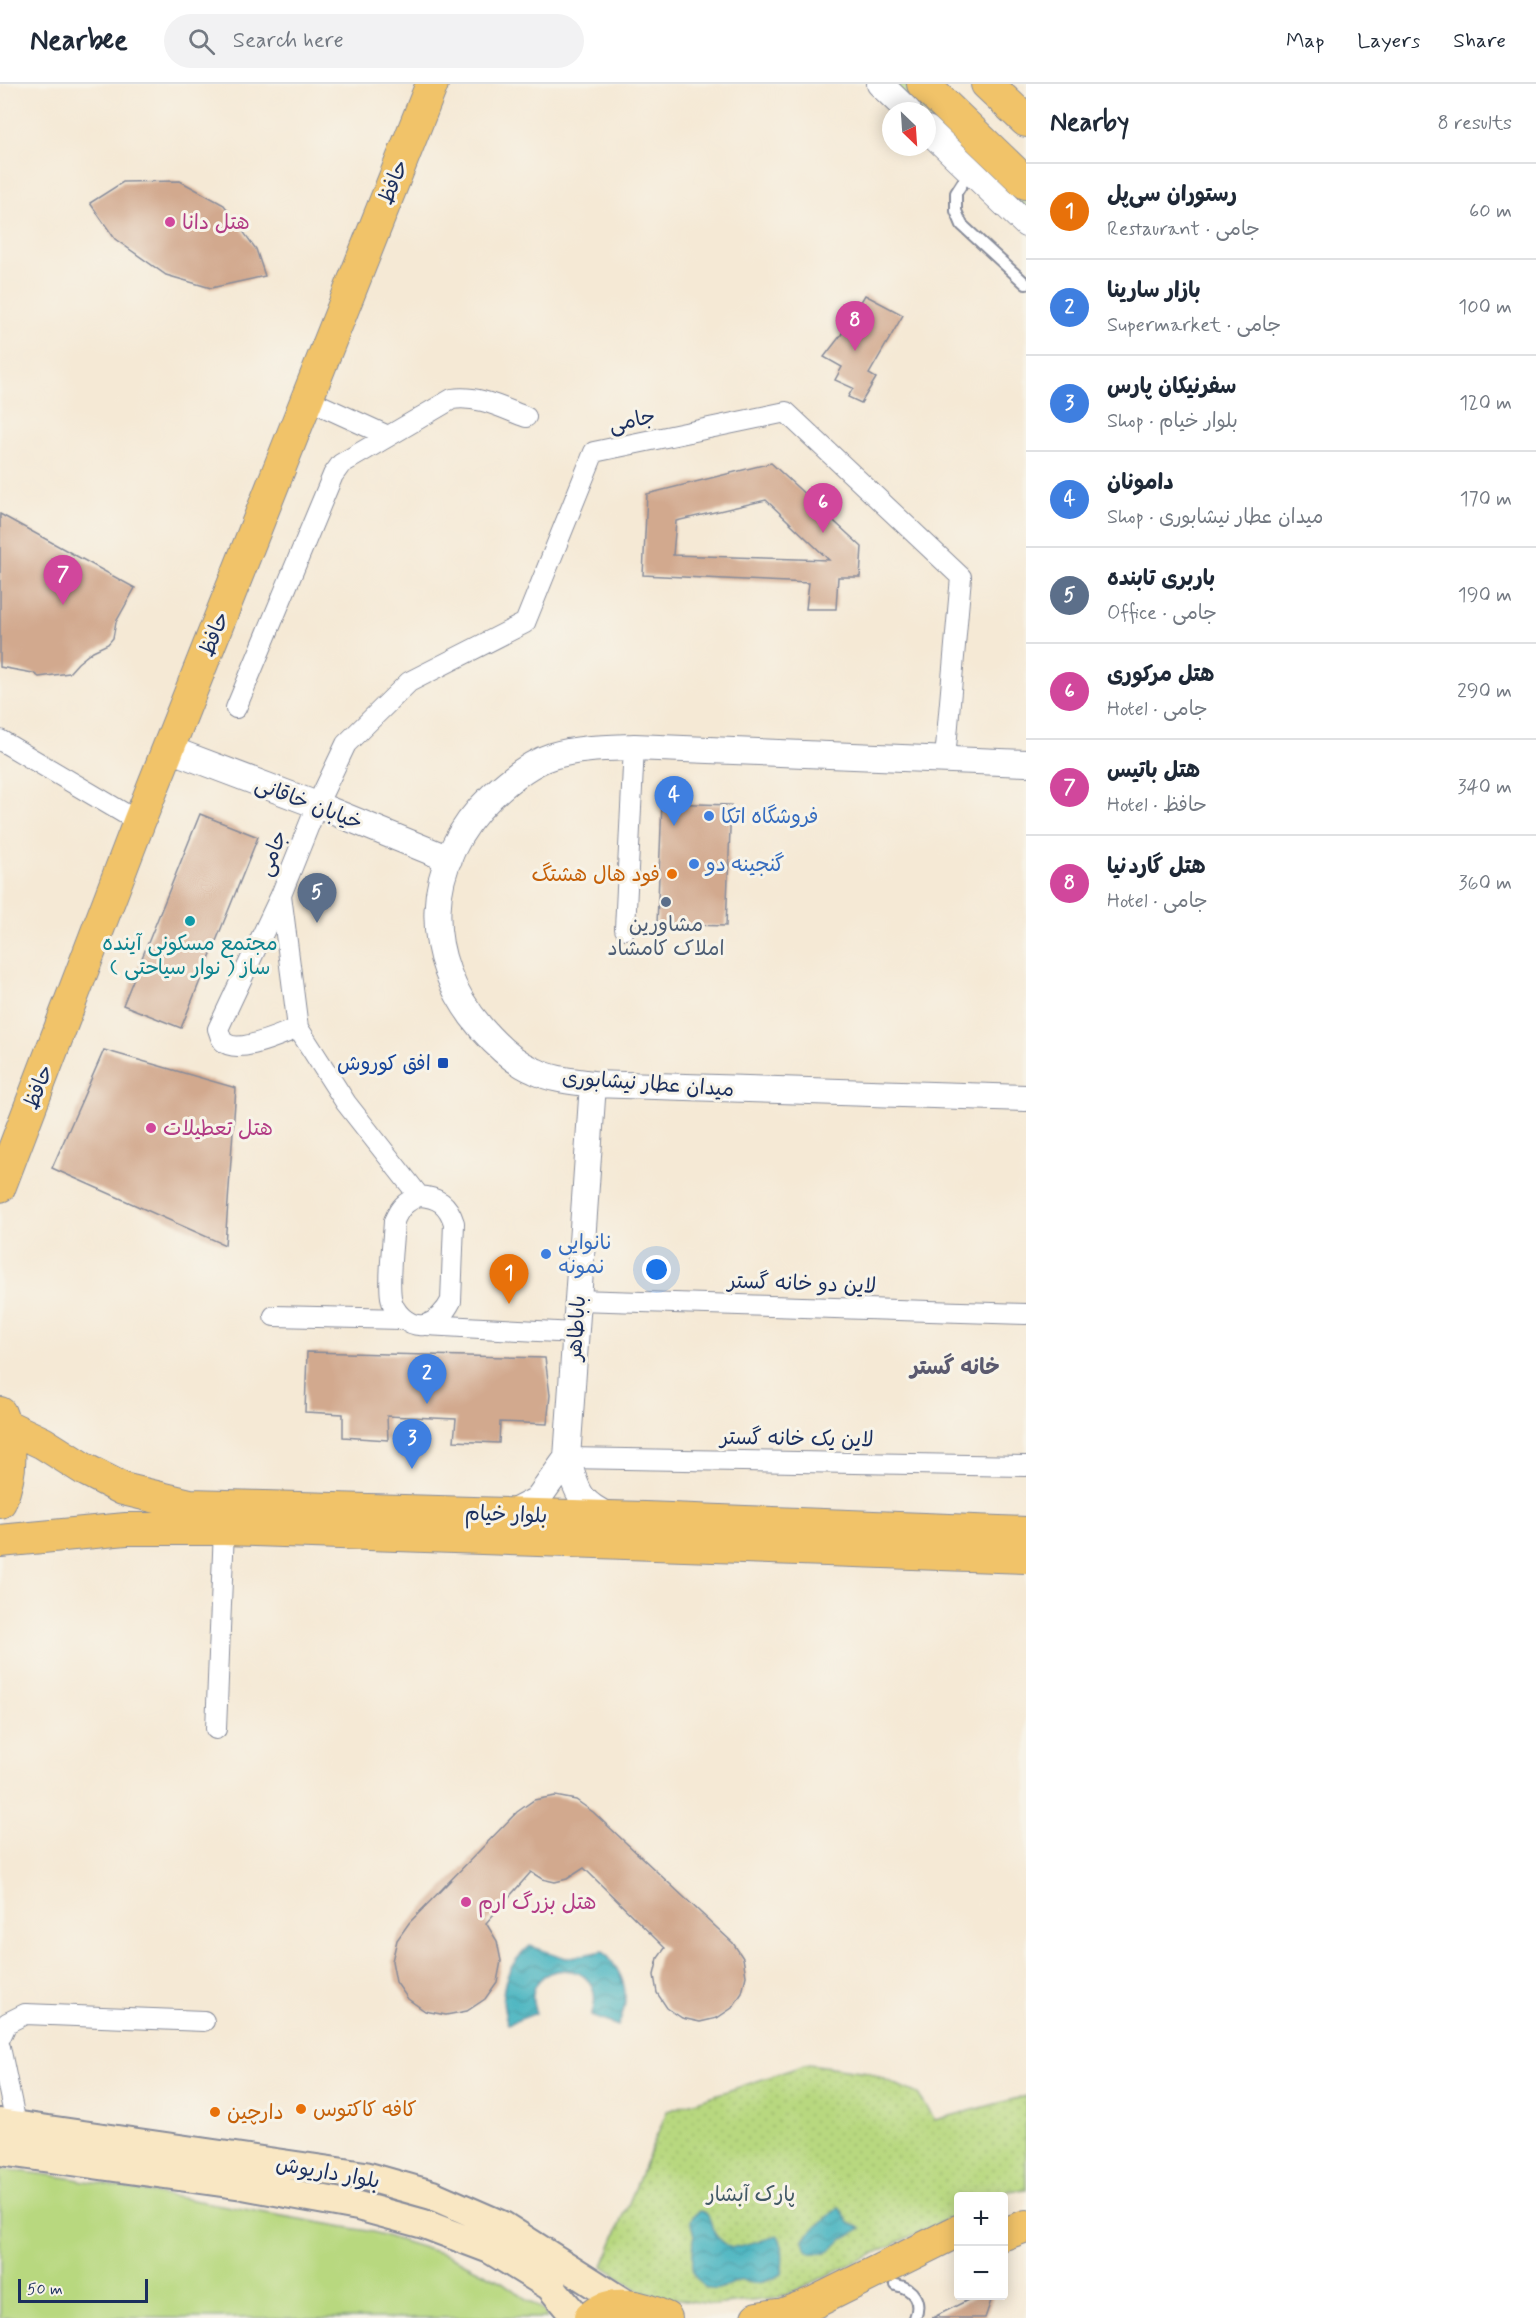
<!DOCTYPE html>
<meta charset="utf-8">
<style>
:root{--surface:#fff;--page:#f2f2f3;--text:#1f2937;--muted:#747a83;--line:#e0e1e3;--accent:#2563eb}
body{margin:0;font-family:Mynerve,"Playpen Sans Arabic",sans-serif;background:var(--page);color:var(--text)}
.controls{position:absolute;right:18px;bottom:18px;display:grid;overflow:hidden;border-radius:6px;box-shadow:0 3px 15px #0003}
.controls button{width:54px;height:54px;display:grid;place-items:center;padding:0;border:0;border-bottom:2px solid var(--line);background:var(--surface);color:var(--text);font:30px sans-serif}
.compass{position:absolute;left:882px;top:18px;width:54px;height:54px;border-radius:50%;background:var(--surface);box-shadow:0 3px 15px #0003;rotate:155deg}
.scale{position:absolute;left:18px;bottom:15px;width:130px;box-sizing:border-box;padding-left:6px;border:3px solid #1b2f5e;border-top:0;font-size:16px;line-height:21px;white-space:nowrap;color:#1b2f5e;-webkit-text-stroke:4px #f7f3e8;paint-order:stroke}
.you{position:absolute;left:657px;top:1186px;width:21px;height:21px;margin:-15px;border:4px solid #fff;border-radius:50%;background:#1a73e8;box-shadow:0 0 0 9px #1a73e833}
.badge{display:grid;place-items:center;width:39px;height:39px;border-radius:50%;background:var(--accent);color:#fff;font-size:20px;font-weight:700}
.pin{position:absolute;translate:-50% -50px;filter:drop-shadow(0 2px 3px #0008)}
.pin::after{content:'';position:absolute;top:32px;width:21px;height:18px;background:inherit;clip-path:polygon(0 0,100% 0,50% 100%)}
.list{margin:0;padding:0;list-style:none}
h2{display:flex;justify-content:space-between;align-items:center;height:78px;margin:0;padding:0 24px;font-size:26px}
h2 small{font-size:20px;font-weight:400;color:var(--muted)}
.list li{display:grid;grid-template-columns:39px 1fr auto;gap:18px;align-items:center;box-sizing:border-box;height:96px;padding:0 24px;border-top:2px solid var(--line)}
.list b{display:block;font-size:22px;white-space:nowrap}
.list p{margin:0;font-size:20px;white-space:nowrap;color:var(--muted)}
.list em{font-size:20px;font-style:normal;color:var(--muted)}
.icon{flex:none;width:33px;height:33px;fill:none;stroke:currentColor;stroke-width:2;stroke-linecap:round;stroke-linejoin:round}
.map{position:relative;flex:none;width:1026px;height:2234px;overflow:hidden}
header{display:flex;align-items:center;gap:36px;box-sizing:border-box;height:84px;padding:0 30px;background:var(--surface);border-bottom:2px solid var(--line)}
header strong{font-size:28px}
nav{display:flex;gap:33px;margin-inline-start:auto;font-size:21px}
.search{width:420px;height:54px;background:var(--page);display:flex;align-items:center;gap:15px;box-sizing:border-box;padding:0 21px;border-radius:33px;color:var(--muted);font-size:22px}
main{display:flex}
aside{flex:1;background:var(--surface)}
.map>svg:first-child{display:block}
.grass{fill:#b8d87f;stroke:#6a846e;stroke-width:1.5}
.park{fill:url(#park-dots);stroke:#6a846e;stroke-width:1.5}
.water{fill:url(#water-waves);stroke:#2f708e;stroke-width:1.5}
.building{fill:#d2a98e;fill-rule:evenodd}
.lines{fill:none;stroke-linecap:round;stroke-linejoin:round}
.service-casing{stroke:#888c9a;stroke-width:14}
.minor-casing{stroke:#888c9a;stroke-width:22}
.tertiary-casing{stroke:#888c9a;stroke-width:28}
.secondary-casing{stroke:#888c9a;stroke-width:32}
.primary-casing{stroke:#888c9a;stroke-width:34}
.service{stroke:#fff;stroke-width:10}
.minor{stroke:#fff;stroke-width:20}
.tertiary{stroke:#fff;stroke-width:26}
.secondary{stroke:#f9e7c3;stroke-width:28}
.primary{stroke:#f1c369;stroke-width:32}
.hotel-dot{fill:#d1479c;stroke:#f7f3e8;stroke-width:2}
.shop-dot{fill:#3f7fe0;stroke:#f7f3e8;stroke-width:2}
.food-dot{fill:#e8710a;stroke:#f7f3e8;stroke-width:2}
.service-dot{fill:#5c6f8a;stroke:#f7f3e8;stroke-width:2}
.culture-dot{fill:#0f9aa8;stroke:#f7f3e8;stroke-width:2}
.transit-dot{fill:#1a4fb4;stroke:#f7f3e8;stroke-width:2}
.labels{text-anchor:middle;stroke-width:6;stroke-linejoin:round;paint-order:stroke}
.street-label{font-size:21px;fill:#1b2f5e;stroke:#f7f3e8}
.hotel-label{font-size:21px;fill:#b23c85;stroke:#f7f3e8;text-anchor:start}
.shop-label{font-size:21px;fill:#366cbe;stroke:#f7f3e8;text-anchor:start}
.food-label{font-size:21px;fill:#c56008;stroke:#f7f3e8;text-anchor:start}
.service-label{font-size:21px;fill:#4e5e75;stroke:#f7f3e8}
.culture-label{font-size:21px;fill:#0d838f;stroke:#f7f3e8}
.transit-label{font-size:21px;fill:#164399;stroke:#f7f3e8;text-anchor:end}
.park-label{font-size:21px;fill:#425966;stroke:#f7f3e8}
.neighbourhood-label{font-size:22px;font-weight:bold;fill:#5b5a6f;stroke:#f7f3e8}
</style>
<header>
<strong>Nearbee</strong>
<div class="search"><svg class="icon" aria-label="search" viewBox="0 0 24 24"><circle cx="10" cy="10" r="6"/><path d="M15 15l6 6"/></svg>Search here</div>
<nav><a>Map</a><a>Layers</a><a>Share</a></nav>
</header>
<main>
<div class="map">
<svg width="1026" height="2234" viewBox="0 0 1026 2234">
<defs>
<pattern id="park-dots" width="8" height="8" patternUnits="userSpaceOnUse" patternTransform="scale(1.5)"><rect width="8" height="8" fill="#b8d87f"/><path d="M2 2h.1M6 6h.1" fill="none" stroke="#9eba70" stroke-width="1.8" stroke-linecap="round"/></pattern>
<pattern id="water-waves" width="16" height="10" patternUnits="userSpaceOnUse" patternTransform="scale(1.5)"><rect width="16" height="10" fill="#43b2bf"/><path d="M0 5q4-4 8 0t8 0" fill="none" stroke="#37919e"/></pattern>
</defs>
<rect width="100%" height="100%" fill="#f7f3e8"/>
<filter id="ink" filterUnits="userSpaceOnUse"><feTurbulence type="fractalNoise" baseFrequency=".0167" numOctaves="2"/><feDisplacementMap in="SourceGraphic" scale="12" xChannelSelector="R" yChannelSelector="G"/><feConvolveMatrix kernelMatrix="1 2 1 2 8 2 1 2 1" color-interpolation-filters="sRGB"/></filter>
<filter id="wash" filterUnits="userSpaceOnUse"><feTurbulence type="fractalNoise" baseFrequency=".008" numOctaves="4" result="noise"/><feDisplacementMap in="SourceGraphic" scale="24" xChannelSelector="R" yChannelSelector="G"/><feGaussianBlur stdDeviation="1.35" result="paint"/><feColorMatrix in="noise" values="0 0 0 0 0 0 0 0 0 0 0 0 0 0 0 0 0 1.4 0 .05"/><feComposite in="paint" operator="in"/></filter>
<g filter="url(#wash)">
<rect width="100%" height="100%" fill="#f5e9d5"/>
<path class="grass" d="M893,0H904L1026,117V128L927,33V27H921Z
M0,2085L57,2092L373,2148L450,2172L502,2198L544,2228L546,2234H0Z"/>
<path class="park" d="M808,1980L868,1988L918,2010L935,2036L1026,2012V2105L1008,2107L997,2112H958V2130L779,2214L715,2221L643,2209L603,2182L667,2027Z"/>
<path class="water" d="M530,1862L566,1874L603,1867C625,1890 632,1912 618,1942L591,1932C614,1870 514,1873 536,1929L508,1940C497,1910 505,1882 530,1862Z
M839,2123L849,2139L861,2144C857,2147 853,2149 849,2151C832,2161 834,2170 811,2169L805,2164L803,2155Z
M700,2127C713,2130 709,2141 715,2150C719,2156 725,2160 731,2164L778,2152C785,2163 782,2178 782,2190C773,2195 761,2200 751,2199C746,2198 743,2195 737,2197C725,2201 716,2211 702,2201C688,2190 694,2167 694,2151C693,2147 691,2142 691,2138C691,2132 696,2130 700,2127Z"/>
<g id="blocks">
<path class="building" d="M180,97L224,121L256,165L265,192L211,204L166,191L115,155L90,119L123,98Z
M865,211L903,231L869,290L876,294L861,319L848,313L853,304L835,296L842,283L824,273L841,251Z
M771,379L862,463L860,493H838L836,525H806L809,499L643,491L647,410ZM766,416L829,476L673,471L676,437Z
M0,430L135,504L116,538L113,554L108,560L93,567L78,579L69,589L39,593L33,589L0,583Z
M662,719L731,721L726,842L657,840Z
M200,730L258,753L181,944L123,921Z
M104,966L236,1004L225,1161L52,1084Z
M307,1268L545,1274L550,1311L547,1340L500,1338L499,1359L454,1357L456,1335L387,1332L388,1356L343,1353V1330L305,1328Z
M555,1712L576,1716L593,1728L733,1859L743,1874L746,1892L742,1909L732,1924L717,1934L700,1938L682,1934L667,1924L657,1909L654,1891L658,1874L665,1864L584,1784L567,1795L555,1798L542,1795L531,1788L486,1839L497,1857L501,1877L497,1898L485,1915L467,1927L446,1931L425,1927L408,1915L396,1898L392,1877L397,1856L409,1839L517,1728L534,1716Z
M978,2211H993L985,2234H932Z"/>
</g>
</g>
<g filter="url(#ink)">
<use href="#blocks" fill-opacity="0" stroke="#888c9a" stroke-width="1.5"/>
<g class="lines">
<g class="service-casing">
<path id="service" d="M970,87L956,109V127L962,141L1026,200
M896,2201C913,2204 922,2217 915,2234"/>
</g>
<g class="minor-casing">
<path id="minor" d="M307,315L388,352
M236,624L333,391L341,380L452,315C478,311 502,324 526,333
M0,656L139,738
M281,811L298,944L346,1019L419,1112
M625,845L634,663
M298,944C282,950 238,971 224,958C220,955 220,949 218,945L281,811L317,721L346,660L409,598L525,539L594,368L786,328L961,493L945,675
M419,1112C438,1113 448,1120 454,1139L451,1217C446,1227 436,1239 424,1241C408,1243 393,1228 391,1213C388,1193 393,1158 394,1137C400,1123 405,1118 419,1112Z
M577,1216L1026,1230
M274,1232L403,1235
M426,1241L575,1249
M567,1374L1026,1382
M216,1645L224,1445
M0,1954L7,1939L25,1930L204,1937
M0,1963L16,2040"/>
</g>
<g class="tertiary-casing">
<path id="tertiary" d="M880,0L908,27
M927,45L1026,140
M169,665L317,721L449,775
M1026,679L634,663C606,664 579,664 552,672C530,679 509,696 492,712C422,778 420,873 482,945C496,961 515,979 535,987C553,996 573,997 593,1000L1026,1014
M593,1000L567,1374C577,1407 578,1419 611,1433
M510,1430L537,1416L567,1374"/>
</g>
<g class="secondary-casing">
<path id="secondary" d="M0,2039L365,2092L432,2111L503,2142L627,2221
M0,2067L243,2101L358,2122L424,2140L490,2165L550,2202L570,2226L573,2234"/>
</g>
<g class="primary-casing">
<path id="primary" d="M923,0L1026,99
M987,0L1026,37
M0,1102L139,738L432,0
M0,1329C13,1359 12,1389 0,1418
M5,1341L43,1359L84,1385L123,1405L190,1421L645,1434L1026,1449
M0,1457L126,1445H224L1026,1473
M1004,2150L1026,2142
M590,2234C610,2213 644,2223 666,2234
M757,2234L784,2230L813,2219L958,2147"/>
</g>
<use href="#service" class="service"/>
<use href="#minor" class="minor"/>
<use href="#tertiary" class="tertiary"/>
<use href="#secondary" class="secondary"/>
<use href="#primary" class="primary"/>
</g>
</g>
<g class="hotel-dot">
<circle cx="170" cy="138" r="6"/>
<circle cx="151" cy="1044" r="6"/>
<circle cx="466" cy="1818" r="6"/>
</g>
<g class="shop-dot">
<circle cx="709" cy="732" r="6"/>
<circle cx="694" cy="780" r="6"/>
<circle cx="546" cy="1170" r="6"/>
</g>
<g class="food-dot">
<circle cx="672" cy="790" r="6"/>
<circle cx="301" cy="2025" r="6"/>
<circle cx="215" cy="2028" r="6"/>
</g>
<circle class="service-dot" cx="666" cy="818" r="6"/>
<circle class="culture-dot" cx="190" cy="837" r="6"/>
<rect class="transit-dot" x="437" y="973" width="12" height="12" rx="3"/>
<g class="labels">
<g class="street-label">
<text transform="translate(393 98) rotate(-68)" y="7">حافظ</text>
<text transform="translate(632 336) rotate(-12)" y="7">جامی</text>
<text transform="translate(214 550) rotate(-68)" y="7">حافظ</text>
<text transform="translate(309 719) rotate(21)" y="7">خیابان خاقانی</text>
<text transform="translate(272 769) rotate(-69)" y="7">جامی</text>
<text transform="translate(648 999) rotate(4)" y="7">میدان عطار نیشابوری</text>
<text transform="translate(38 1003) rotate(-69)" y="7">حافظ</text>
<text transform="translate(802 1199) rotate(2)" y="7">لاین دو خانه گستر</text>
<text transform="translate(576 1244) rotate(-86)" y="7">باباطاهر</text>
<text transform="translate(797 1354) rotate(1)" y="7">لاین یک خانه گستر</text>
<text transform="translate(506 1430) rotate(2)" y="7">بلوار خیام</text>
<text transform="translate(328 2088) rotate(10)" y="7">بلوار داریوش</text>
</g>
<g class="hotel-label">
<text x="182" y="145">هتل دانا</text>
<text x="163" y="1051">هتل تعطیلات</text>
<text x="478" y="1825">هتل بزرگ ارم</text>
</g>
<g class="shop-label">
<text x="721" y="739">فروشگاه اتکا</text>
<text x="706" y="787">گنجینه دو</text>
<text x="558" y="1165">نانوایی<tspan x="558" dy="24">نمونه</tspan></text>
</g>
<g class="food-label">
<text x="660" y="797" text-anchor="end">فود هال هشتگ</text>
<text x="313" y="2032">کافه کاکتوس</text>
<text x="227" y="2035">دارچین</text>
</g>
<g class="service-label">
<text x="666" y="847">مشاورین<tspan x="666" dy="24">املاک کامشاد</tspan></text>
</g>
<g class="culture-label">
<text x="190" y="866">مجتمع مسکونی آینده<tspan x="190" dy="24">ساز ( نوار سیاحتی )</tspan></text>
</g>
<g class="transit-label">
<text x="431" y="986">افق کوروش</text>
</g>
<g class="park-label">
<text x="751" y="2117">پارک آبشار</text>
</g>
<g class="neighbourhood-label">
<text x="955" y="1290">خانه گستر</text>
</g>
</g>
</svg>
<div class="controls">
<button>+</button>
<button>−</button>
</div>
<svg class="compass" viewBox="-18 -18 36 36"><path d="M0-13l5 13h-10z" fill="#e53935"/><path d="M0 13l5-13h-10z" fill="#747a83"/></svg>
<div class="scale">50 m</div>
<div class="you"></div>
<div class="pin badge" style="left:509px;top:1220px;background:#e8710a">1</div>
<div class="pin badge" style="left:427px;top:1320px;background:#3f7fe0">2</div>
<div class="pin badge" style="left:412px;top:1385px;background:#3f7fe0">3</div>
<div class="pin badge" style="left:674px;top:742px;background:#3f7fe0">4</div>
<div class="pin badge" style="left:317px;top:839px;background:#5c6f8a">5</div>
<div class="pin badge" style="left:823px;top:449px;background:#d1479c">6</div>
<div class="pin badge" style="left:63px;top:521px;background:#d1479c">7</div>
<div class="pin badge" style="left:855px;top:267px;background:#d1479c">8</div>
</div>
<aside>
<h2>Nearby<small>8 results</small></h2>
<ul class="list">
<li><span class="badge" style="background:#e8710a">1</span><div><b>رستوران سی‌پل</b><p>Restaurant · جامی</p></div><em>60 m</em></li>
<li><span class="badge" style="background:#3f7fe0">2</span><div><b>بازار سارینا</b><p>Supermarket · جامی</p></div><em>100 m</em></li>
<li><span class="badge" style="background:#3f7fe0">3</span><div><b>سفرنیکان پارس</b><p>Shop · بلوار خیام</p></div><em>120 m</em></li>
<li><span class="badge" style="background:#3f7fe0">4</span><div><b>دامونان</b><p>Shop · میدان عطار نیشابوری</p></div><em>170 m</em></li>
<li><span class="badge" style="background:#5c6f8a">5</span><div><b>باربری تابنده</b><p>Office · جامی</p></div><em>190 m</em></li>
<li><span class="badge" style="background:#d1479c">6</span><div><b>هتل مرکوری</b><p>Hotel · جامی</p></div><em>290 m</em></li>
<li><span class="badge" style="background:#d1479c">7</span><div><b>هتل باتیس</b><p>Hotel · حافظ</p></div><em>340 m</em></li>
<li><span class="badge" style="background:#d1479c">8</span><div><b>هتل گاردنیا</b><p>Hotel · جامی</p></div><em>360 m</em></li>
</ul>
</aside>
</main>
